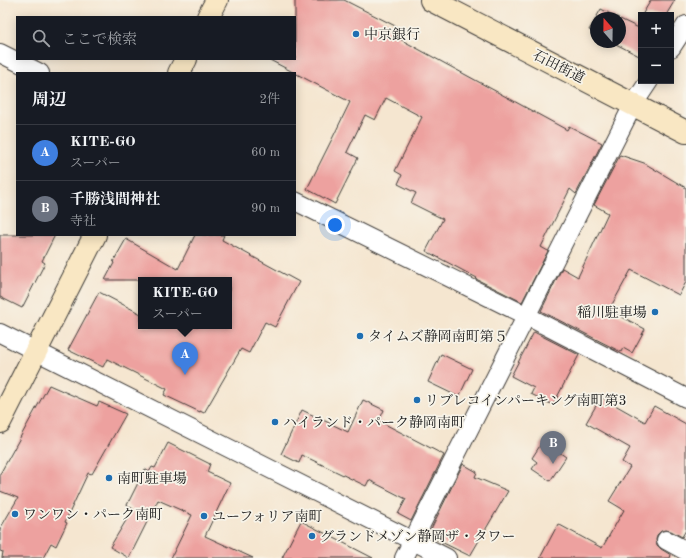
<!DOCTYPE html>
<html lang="ja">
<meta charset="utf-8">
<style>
:root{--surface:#171b24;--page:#242831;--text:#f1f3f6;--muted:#9ea1a6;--line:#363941;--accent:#db2777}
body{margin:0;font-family:"Old Standard TT","Noto Serif JP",serif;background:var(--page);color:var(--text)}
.controls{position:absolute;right:12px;top:12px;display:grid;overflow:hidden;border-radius:0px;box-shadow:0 2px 10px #0003}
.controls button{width:36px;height:36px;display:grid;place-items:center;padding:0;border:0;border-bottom:1px solid var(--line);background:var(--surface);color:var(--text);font:20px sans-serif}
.compass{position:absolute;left:590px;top:12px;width:36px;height:36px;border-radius:50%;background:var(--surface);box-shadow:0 2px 10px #0003;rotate:340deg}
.you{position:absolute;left:335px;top:225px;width:14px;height:14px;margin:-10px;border:3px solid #fff;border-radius:50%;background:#1a73e8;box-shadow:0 0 0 6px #1a73e833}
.badge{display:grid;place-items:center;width:26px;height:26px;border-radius:50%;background:var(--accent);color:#fff;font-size:13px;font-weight:700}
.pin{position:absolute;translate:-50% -33px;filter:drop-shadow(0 1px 2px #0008)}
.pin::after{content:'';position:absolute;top:21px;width:14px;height:12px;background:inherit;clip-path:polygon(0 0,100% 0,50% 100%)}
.popup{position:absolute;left:138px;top:277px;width:94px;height:52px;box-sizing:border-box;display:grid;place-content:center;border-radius:0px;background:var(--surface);filter:drop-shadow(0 1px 3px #0005);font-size:13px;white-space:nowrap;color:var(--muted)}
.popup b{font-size:15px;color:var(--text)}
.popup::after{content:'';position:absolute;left:50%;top:100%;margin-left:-8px;border:8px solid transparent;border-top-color:var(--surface)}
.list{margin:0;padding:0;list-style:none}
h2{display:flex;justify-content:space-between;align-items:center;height:52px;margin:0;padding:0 16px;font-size:17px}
h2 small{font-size:13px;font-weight:400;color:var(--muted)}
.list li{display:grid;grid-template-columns:26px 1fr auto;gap:12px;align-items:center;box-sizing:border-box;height:56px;padding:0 16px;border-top:1px solid var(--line)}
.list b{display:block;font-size:15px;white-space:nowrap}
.list p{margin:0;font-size:13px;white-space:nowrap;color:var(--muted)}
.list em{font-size:13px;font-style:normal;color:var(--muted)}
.icon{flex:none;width:22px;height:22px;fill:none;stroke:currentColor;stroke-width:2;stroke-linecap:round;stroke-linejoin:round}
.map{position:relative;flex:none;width:686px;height:558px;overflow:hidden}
.search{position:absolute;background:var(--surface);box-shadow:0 2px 10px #0003;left:16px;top:16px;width:280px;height:44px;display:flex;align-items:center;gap:10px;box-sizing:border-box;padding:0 14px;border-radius:0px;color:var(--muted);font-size:15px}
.panel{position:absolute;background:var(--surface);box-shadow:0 2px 10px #0003;left:16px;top:72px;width:280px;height:164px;border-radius:0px}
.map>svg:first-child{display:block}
.building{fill:#eda19f}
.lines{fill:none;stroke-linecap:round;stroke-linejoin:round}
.street-casing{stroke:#3d3a37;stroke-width:20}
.secondary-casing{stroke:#3d3a37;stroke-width:24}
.street{stroke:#fff;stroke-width:18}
.secondary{stroke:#f9e7c3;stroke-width:22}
.poi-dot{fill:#1f6fb2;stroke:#f7f3e8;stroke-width:1.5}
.labels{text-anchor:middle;stroke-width:3.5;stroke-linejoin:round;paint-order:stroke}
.poi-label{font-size:14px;fill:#1c1c1c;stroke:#f7f3e8;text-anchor:start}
.street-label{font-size:14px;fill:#1c1c1c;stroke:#f7f3e8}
</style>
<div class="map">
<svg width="686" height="558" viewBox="0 0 686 558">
<rect width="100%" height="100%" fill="#f7f3e8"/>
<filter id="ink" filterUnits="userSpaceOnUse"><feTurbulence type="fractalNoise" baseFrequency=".025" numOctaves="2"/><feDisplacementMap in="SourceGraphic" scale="8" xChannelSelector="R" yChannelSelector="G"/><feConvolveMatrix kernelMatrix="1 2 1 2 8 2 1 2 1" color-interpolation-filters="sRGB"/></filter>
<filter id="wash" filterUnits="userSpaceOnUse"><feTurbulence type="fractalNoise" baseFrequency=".012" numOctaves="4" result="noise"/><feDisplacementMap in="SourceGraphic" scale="16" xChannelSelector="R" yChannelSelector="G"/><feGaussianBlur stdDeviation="0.9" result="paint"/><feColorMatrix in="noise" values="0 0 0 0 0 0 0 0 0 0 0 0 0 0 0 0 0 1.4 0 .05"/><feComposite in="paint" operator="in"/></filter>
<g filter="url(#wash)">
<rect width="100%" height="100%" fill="#f5e6d0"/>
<g id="blocks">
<path class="building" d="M295,0H344L403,30L398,38L567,130L569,126L602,143L576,194L570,189L541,247L548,251L522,302L476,279L477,278L426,251L443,219L411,203L416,193L398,184L402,175L395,171L422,117L386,98L375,120L365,115L347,152L358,158L335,204L307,189L334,135L350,102L268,59H295Z
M651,0H675L666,15H642Z
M601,9L619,18H596V33L589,30Z
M620,19L641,29V57L612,42H620Z
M620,155L644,163L686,188V282L679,295L631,270L609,310L645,329L632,353L623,348L621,352L541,311L562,268L578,277L608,213L594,205Z
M0,235H55L42,261L45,263L22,308L0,297Z
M195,235H224L222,240L299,282L275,327L265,322L249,353L241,349L204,413L200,411V412L164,395L167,389L107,359L103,367L68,350L99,292L141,314V326H229V280H105L114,263L113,262L126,239L178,269Z
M534,332L579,355L553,405L531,394L534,388L511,376Z
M441,354L472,369L459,397L428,382Z
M49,385L97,406L99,402L126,414L92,474L88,473L65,522L67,523L56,546L51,543L43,558H2L3,552L0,551V529L18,498L0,491V474Z
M601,397L645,422L654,406L686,424V530L682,537L671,531L665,530L661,531L657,535L656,540L657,545L661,549L671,555L670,558H540L558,524L602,548L624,510L609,501L630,467L622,462L630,448L586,423Z
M363,400L384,410L379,421L444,455L411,521L398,514L406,499L369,480L366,486L302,455L299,463L281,454L302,410L348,432Z
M543,441L566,457L550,481L532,469L537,462L532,458Z
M168,443L210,464L207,472L230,483L205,536L253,558H171L192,515L158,500L129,558L110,547L133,509L127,505L145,469L149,472L152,467L155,468Z
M463,464L477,472L475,477L508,491L470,556L431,537L433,533L430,531Z
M301,521L373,558H282Z"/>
</g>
</g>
<g filter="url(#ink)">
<use href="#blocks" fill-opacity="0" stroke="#3d3a37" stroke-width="1"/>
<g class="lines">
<g class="street-casing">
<path id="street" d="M671,48L686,25
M0,53L40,73
M295,201L527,316L686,398
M0,333L447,558
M666,540L686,551
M404,558L633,105L649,81"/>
</g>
<g class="secondary-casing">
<path id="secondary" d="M431,0L686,132
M208,17L217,0
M179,73L186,59
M0,422L95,235"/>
</g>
<use href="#street" class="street"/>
<use href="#secondary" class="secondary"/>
</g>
</g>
<g class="poi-dot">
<circle cx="356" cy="34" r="4"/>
<circle cx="655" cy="312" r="4"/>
<circle cx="360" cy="336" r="4"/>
<circle cx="417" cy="400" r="4"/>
<circle cx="275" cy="422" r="4"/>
<circle cx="109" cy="478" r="4"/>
<circle cx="15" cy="514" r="4"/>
<circle cx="204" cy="516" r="4"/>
<circle cx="312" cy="536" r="4"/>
</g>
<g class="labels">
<g class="poi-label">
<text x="364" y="39">中京銀行</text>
<text x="647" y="317" text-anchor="end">稲川駐車場</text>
<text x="368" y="341">タイムズ静岡南町第５</text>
<text x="425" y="405">リブレコインパーキング南町第3</text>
<text x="283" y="427">ハイランド・パーク静岡南町</text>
<text x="117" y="483">南町駐車場</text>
<text x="23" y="519">ワンワン・パーク南町</text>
<text x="212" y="521">ユーフォリア南町</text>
<text x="320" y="541">グランドメゾン静岡ザ・タワー</text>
</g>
<g class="street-label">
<text transform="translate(559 66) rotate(27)" y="5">石田街道</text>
</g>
</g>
</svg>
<div class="controls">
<button>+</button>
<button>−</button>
</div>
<svg class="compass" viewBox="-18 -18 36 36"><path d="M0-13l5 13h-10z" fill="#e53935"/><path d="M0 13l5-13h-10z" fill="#9ea1a6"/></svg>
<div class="you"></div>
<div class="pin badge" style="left:185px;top:375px;background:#3f7fe0">A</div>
<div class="popup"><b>KITE-GO</b>スーパー</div>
<div class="pin badge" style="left:553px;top:464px;background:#6b7280">B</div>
<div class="search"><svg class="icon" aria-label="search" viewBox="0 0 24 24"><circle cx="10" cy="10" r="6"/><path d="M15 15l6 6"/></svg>ここで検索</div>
<section class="panel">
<h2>周辺<small>2件</small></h2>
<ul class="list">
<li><span class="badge" style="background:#3f7fe0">A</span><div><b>KITE-GO</b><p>スーパー</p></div><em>60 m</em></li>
<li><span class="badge" style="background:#6b7280">B</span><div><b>千勝浅間神社</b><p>寺社</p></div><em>90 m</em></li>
</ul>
</section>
</div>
